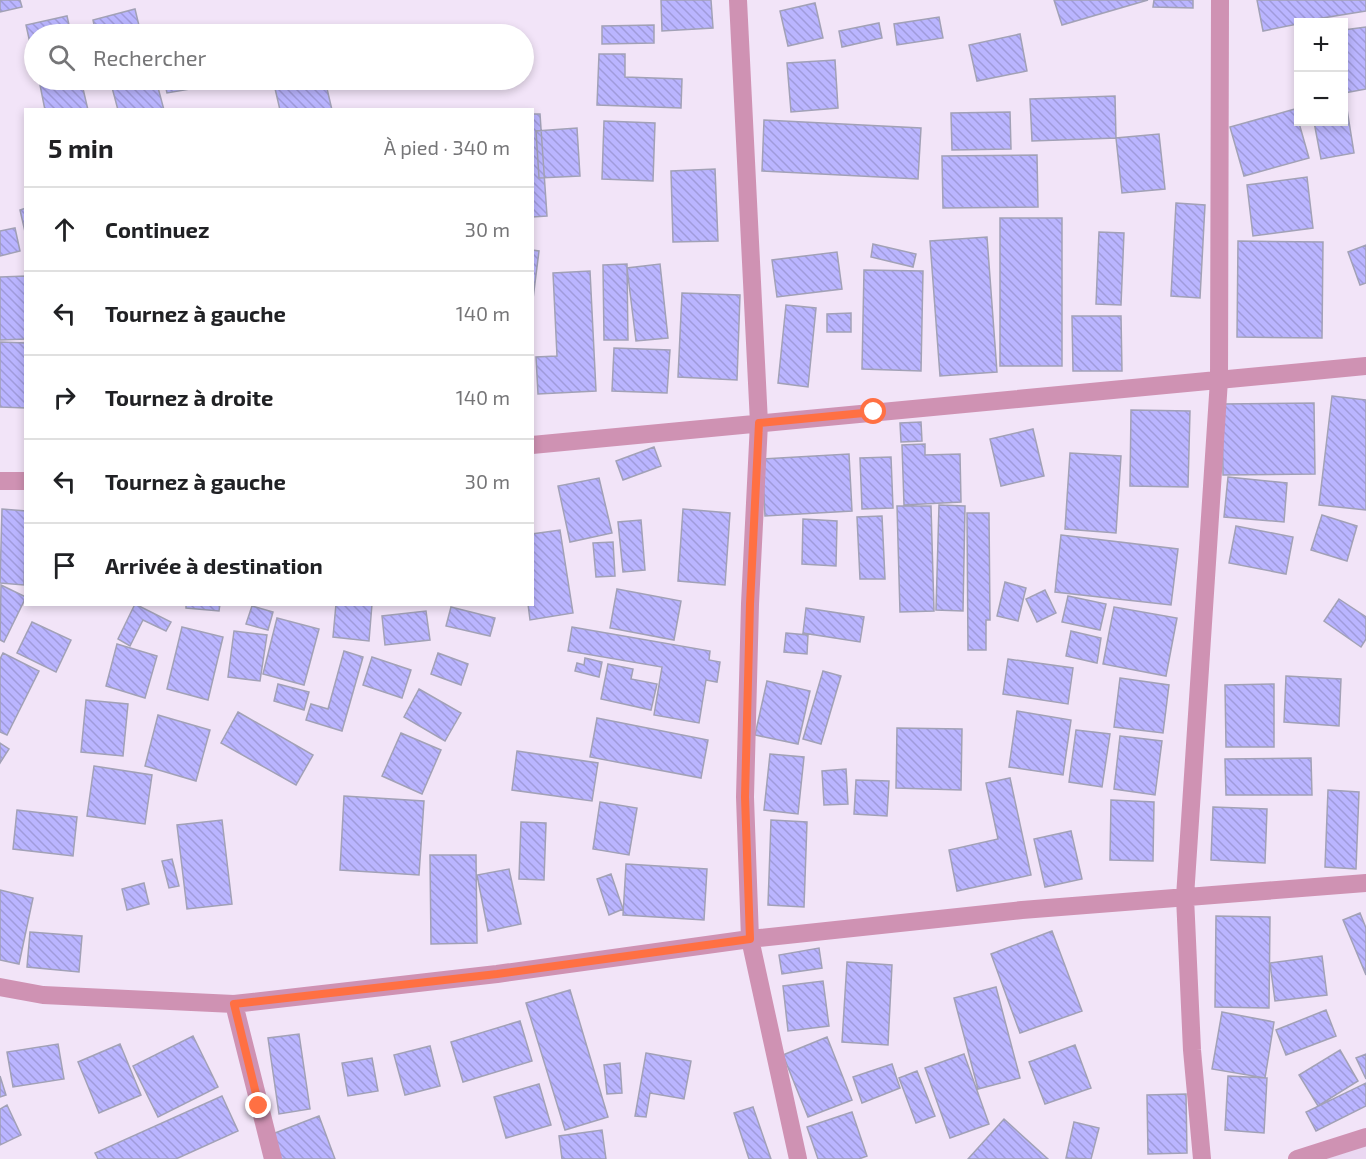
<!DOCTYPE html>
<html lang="fr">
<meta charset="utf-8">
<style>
:root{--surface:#fff;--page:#f2f2f2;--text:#202124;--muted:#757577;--line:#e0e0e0}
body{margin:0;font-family:"Exo 2",sans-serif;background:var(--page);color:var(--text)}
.controls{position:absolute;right:18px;top:18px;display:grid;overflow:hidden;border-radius:0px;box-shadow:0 3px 9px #0003}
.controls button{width:54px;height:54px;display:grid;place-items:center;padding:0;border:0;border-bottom:2px solid var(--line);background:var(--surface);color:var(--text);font:30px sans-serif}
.stop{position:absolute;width:18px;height:18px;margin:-14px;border:4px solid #ff7043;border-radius:50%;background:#fff}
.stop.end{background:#ff7043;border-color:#fff;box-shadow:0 2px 6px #0008}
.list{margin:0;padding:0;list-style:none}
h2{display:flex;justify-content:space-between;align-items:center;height:78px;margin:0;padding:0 24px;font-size:26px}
h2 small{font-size:20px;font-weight:400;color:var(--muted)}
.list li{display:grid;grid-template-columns:39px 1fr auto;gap:18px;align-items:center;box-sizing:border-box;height:84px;padding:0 24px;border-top:2px solid var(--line)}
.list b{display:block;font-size:22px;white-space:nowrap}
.list em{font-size:20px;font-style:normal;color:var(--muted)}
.icon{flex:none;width:33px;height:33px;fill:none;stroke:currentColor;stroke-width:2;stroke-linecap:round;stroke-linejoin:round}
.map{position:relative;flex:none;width:1366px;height:1159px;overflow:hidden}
.search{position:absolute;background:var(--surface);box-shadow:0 3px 9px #0003;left:24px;top:24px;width:510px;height:66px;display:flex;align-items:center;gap:15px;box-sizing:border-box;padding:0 21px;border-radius:33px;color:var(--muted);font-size:22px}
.panel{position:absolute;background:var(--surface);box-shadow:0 3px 9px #0003;left:24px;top:108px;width:510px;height:498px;border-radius:0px}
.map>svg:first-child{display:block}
.built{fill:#ead7f1}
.building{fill:url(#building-back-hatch);stroke:#a2a1b6;stroke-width:1.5}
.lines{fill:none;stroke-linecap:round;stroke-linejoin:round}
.minor{stroke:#cf92b3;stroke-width:18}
.route{stroke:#ff7043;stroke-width:8}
</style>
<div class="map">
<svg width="1366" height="1159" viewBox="0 0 1366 1159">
<defs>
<pattern id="building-back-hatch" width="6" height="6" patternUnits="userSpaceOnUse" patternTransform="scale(1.5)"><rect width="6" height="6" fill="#bab5ff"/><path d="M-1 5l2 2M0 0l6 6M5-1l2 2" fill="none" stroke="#a09bdb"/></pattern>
</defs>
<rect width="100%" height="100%" fill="#f2e4f8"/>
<path class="built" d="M1366,1146V1159H1326Z"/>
<path class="building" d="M0,0H20L22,7L0,12Z
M661,0H711L713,28L662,31Z
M1054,0H1148L1062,25Z
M1154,0H1193V8L1153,7Z
M1257,0H1366V11L1298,22V24L1263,31Z
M815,3L823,38L788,46L780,11Z
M135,9L141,34H96L93,20Z
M67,16L71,34H34V61L26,25Z
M939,17L943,38L897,45L894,24Z
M879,23L882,38L842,47L839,31Z
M654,25V43L602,44V26Z
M1366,27V89L1344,93V30Z
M1020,34L1027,71L977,81L969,45Z
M599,54H625V77L682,79L681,108L597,105Z
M835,60L838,108L791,112L787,63Z
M39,80H81L88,110H45Z
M110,80H156L164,110H118Z
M164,80H219L220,84L167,93Z
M273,80H325L332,110H280Z
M1115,96L1116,138L1032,141L1030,99Z
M1344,103H1346L1354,153L1321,159L1314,122H1344Z
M1295,109L1309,158L1244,176L1230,127Z
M1010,112L1011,149L952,150L951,113Z
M532,114H540L547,216L532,217Z
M764,120L921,128L918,179L762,171Z
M604,121L655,123L653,181L602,179Z
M577,128L580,176L539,178L536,131Z
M1159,134L1165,189L1122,193L1116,138Z
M1037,155L1038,207L943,208L942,156Z
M715,169L718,241L673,242L671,171Z
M1307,177L1313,228L1253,236L1247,185Z
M1176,203L1205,205L1200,298L1171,296Z
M26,208V236L20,210Z
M1000,218H1062V366H1000Z
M15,228L20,251L0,256V231Z
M1099,232L1124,233L1121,305L1096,304Z
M987,237L997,372L940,376L930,241Z
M1238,241L1323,242L1322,338L1237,337Z
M873,244L916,254L913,267L871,257Z
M1366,245V283L1360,285L1348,252Z
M532,250L539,251L532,307Z
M837,252L842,289L777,297L772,260Z
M627,264L628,340H604L603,265Z
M660,264L668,338L636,341L627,268Z
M864,270L923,271L921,371L862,369Z
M590,271L596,391L538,394L536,357L557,356L553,273Z
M26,276V339L0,340V277Z
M682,293L740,295L737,380L678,377Z
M786,305L816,308L808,387L778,383Z
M851,313V332H827V314Z
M1072,316H1121L1122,371H1073Z
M0,342L26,343V408L0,407Z
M614,348L670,350L667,393L612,391Z
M1332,396L1366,400V510L1319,505Z
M1314,403L1315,474L1223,475L1222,404Z
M1131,410L1190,411L1188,487L1130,486Z
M921,422L922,441L901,442L900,423Z
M1033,429L1044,476L1001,486L990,439Z
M925,444V455L960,454L961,502L904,505L902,445Z
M654,447L661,466L623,480L616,461Z
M1070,453L1121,456L1116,533L1065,529Z
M849,454L852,511L765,516L762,459Z
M891,457L893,508L862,509L860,458Z
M1228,477L1287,483L1284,522L1224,517Z
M599,478L612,533L570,542L558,486Z
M939,505L965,506L963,611L936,610Z
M897,506H931L934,611L900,612Z
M2,509L26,511L24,585L0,583Z
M683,509L730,513L725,585L678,581Z
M967,513H989L990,620H986V650H968Z
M1322,515L1357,526L1347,561L1311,550Z
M882,516L885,579H860L857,517Z
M803,519L837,521L836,566L802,564Z
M641,520L645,570L623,572L618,522Z
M1236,526L1293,537L1286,574L1229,563Z
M560,530L573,613L530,620L528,604H532V534Z
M1061,535L1178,549L1171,605L1055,592Z
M613,542L615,576L596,577L593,543Z
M1005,582L1026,588L1018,621L997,616Z
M1,585L26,597L4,642L0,640Z
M617,589L681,601L674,640L610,628Z
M1045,590L1056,613L1037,622L1026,599Z
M1068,596L1106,604L1100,630L1062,622Z
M1339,599L1366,617V639L1361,647L1324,621Z
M135,604L171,622L166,631L143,620L130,646L118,639Z
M186,604H220L219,611L186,608Z
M336,604H372L369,641L333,637Z
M252,606L273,612L268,630L246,624Z
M451,607L495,618L490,636L446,626Z
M1114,607L1177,618L1166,676L1103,664Z
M806,608L864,617L860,642L803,633Z
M426,611L430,640L385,645L382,616Z
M277,618L319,629L304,685L263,674Z
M32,622L71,640L56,672L17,653Z
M182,627L223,637L208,700L167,689Z
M572,627L710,651L709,660L720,662L717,682L706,680L699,723L654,715L662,667L568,651Z
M234,631L267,635L260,681L228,677Z
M1071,631L1101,638L1097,663L1066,656Z
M786,633L808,635L807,654L784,652Z
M117,644L157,656L145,698L106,686Z
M344,651L363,657L342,731L306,720L311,704L328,709Z
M3,653L39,671L7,735L0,732V659Z
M438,653L468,664L461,685L431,674Z
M372,657L411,670L402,698L363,685Z
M585,658L602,662L599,677L575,671L577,663L584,665Z
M1008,659L1073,668L1068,704L1003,694Z
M608,664L633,669L631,679L657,684L651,710L601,699Z
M823,671L841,676L821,744L803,739Z
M1286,676L1341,679L1339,726L1284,722Z
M1120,678L1169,685L1163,733L1114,727Z
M767,681L810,691L798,744L755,735Z
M278,684L309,692L304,710L274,701Z
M1274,684V747H1226L1225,685Z
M419,689L461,713L445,741L404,717Z
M86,700L128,704L123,756L81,752Z
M1017,711L1071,720L1063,775L1009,767Z
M238,712L313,755L296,785L221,743Z
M158,715L210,730L196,781L145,766Z
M597,718L708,740L701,778L590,757Z
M897,728L962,729L961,790L896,788Z
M1076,730L1110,734L1102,787L1069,782Z
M401,733L441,750L422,794L382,776Z
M1120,736L1162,741L1155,795L1114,789Z
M0,743L9,749L0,763Z
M517,751L598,763L592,801L512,790Z
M770,754L804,757L798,814L764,810Z
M1311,758L1312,795H1226L1225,759Z
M94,766L152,775L145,824L87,816Z
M846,769L848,804L824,805L822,771Z
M1010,778L1031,875L957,891L949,850L998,839L986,783Z
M856,780L889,781L887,816L854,814Z
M1328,790L1359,792L1356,869L1325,867Z
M344,796L424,801L419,875L340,870Z
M1111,800L1154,802L1153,861L1110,860Z
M600,802L637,808L629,855L593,849Z
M1213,807L1267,809L1265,863L1211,860Z
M17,810L77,817L73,856L13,849Z
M222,820L232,904L187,909L177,825Z
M771,820L807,822L804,907L768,905Z
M521,822L546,823L544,880L519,879Z
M1071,831L1082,879L1045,887L1034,839Z
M430,855H476L477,943L431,944Z
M172,859L179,886L169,888L162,861Z
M626,864L707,869L704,920L623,915Z
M509,869L521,924L488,931L477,875Z
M611,874L623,909L609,915L597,879Z
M144,883L149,904L127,910L122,889Z
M0,890L33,898L19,964L0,960Z
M1360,913L1366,928V975L1343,920Z
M1216,916L1270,917L1269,1008L1215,1007Z
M1052,931L1082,1011L1020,1033L991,954Z
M30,932L82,936L79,972L27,967Z
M819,948L822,968L782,974L779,955Z
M1322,956L1327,995L1275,1001L1270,963Z
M847,962L892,965L888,1045L842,1042Z
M823,981L829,1026L788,1031L783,986Z
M996,987L1020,1078L978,1089L954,998Z
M570,990L608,1117L565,1130L526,1003Z
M1326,1010L1336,1036L1286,1055L1276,1030Z
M1222,1012L1274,1022L1265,1078L1212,1069Z
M520,1021L532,1061L463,1082L451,1042Z
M299,1034L310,1109L279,1114L268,1038Z
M193,1036L218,1087L158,1117L133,1066Z
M827,1037L852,1100L808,1117L783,1055Z
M58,1044L64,1079L13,1087L7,1052Z
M120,1044L141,1095L99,1113L78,1062Z
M1075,1045L1091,1088L1045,1104L1029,1062Z
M430,1046L440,1086L405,1095L394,1055Z
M1340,1050L1358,1081L1318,1106L1299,1075Z
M646,1053L691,1061L684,1099L650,1093L646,1117L635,1116Z
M964,1054L989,1124L950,1138L925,1068Z
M1366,1054V1079L1356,1058Z
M372,1058L378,1091L348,1096L342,1063Z
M620,1063L622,1093L607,1094L604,1065Z
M892,1064L900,1088L862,1103L853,1077Z
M917,1071L935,1116L916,1123L899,1078Z
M0,1076L6,1095L0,1097Z
M1228,1076L1267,1078L1264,1133L1225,1130Z
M1366,1083V1106L1316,1131L1306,1112Z
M539,1084L551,1125L506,1138L494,1097Z
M1186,1094L1187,1153L1148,1154L1147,1095Z
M222,1096L238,1131L176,1159H98L95,1153Z
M7,1105L21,1135L0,1145V1109Z
M753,1107L771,1159H749L734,1113Z
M852,1112L867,1156L859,1159H818L807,1127Z
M319,1116L335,1159H280L270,1135Z
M1004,1119L1048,1159H968Z
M1074,1122L1099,1128L1091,1159L1066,1158Z
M602,1130L606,1159H562L559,1136Z"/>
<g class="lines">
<path class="minor" d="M738,0L759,423L750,604L745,797L750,939L798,1159
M532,445L1366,366
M0,481H26
M0,987L43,995L234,1004L497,974L750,939L1022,910L1366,883
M234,1004L273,1159
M1202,1159L1192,1050L1185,897L1219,380L1220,0
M1297,1159L1366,1137"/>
</g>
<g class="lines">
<path class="route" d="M259,1106L234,1004L497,974L750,939L745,797L750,604L759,423L874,412"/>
</g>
</svg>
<div class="controls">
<button>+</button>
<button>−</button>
</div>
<div class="stop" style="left:874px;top:412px"></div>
<div class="stop end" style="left:259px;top:1106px"></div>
<div class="search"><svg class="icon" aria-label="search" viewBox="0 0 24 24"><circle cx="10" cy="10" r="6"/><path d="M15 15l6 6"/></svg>Rechercher</div>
<section class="panel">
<h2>5 min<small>À pied · 340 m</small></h2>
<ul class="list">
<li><svg class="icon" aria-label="ahead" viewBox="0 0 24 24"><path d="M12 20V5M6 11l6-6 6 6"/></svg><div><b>Continuez</b></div><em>30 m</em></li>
<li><svg class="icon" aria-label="left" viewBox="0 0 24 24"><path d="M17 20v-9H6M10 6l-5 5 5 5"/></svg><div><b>Tournez à gauche</b></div><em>140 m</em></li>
<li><svg class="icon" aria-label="right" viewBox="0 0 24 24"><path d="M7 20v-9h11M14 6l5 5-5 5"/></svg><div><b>Tournez à droite</b></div><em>140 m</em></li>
<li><svg class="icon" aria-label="left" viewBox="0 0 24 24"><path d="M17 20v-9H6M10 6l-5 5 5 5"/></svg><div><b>Tournez à gauche</b></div><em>30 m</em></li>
<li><svg class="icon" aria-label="arrive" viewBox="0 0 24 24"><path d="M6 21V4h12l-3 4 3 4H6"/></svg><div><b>Arrivée à destination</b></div></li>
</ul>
</section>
</div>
